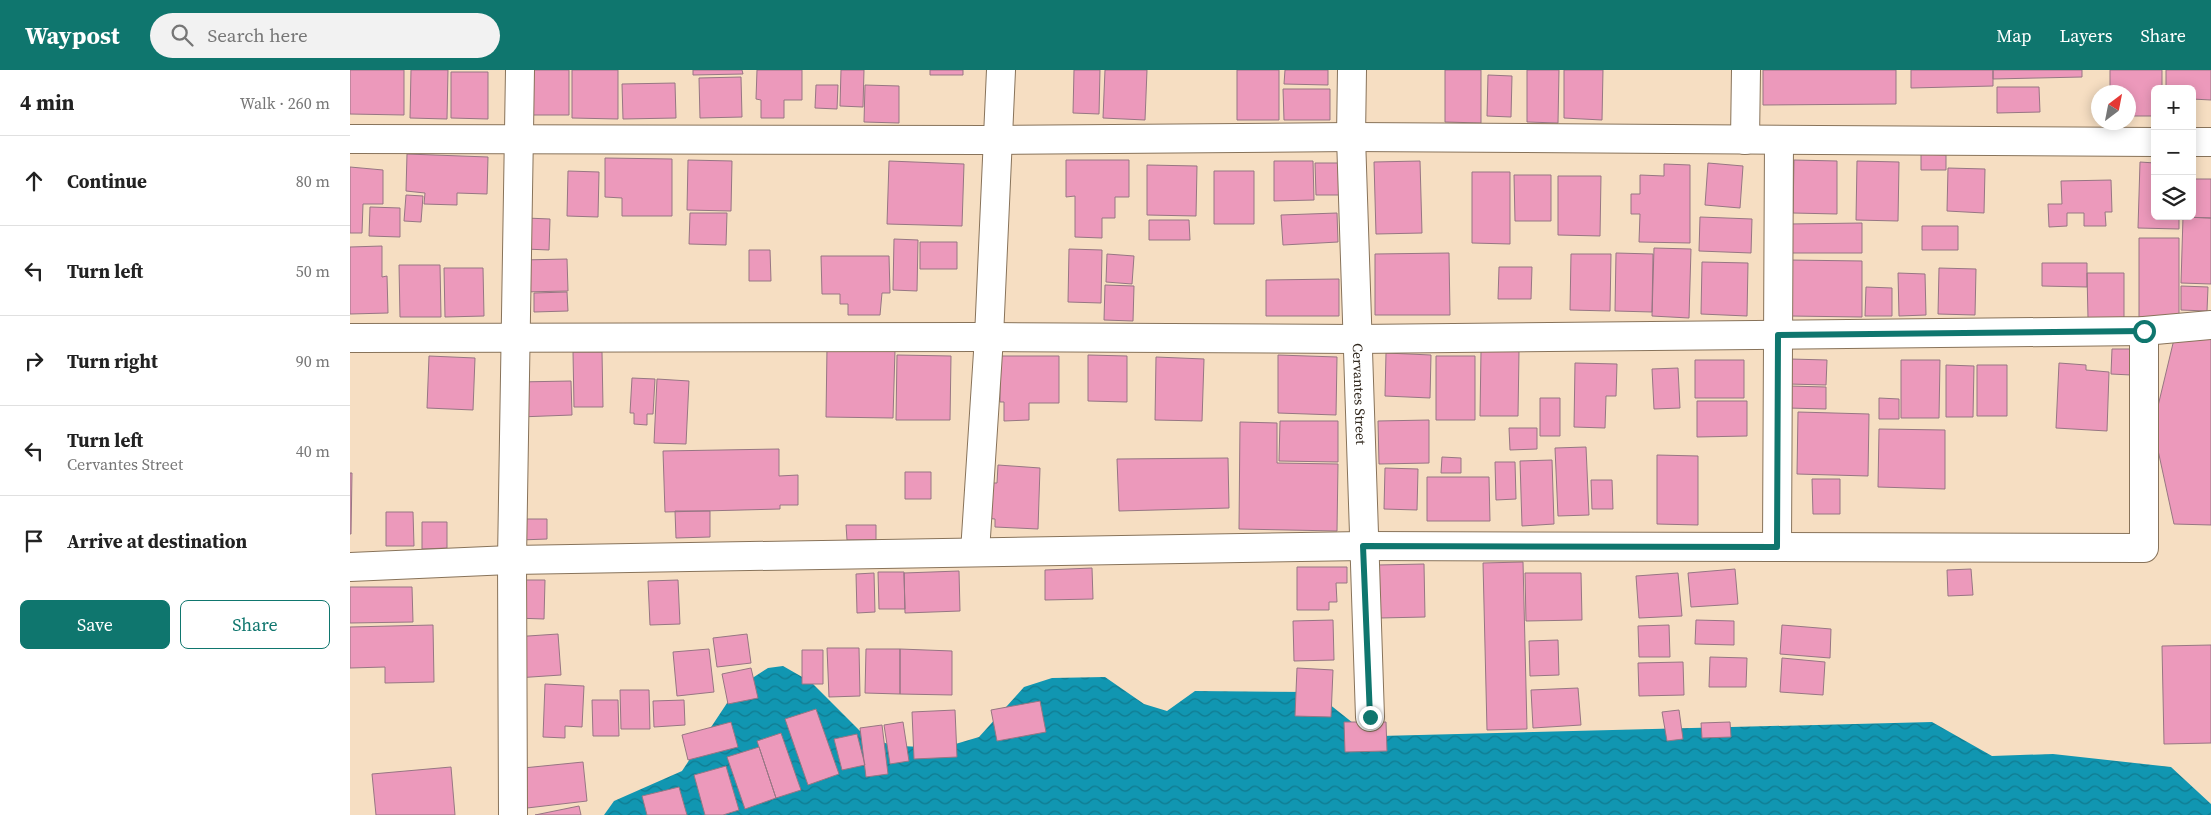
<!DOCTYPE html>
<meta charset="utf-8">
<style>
:root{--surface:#fff;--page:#f2f2f2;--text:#222;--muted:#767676;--line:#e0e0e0;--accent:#0f766e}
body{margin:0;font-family:"Source Serif 4",serif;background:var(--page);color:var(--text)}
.controls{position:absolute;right:15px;top:15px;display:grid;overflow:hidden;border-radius:8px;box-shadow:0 2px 12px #0003}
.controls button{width:45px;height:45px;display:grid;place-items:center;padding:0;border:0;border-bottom:1px solid var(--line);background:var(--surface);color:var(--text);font:25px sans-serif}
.compass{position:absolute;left:1741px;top:15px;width:45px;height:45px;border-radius:50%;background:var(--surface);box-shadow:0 2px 12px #0003;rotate:32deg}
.stop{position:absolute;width:15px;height:15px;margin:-11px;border:4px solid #0f766e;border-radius:50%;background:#fff}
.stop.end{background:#0f766e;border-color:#fff;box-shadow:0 1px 5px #0008}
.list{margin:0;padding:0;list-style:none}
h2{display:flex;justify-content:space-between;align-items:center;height:65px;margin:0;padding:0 20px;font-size:21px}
h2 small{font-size:16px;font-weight:400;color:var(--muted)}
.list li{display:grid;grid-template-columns:32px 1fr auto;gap:15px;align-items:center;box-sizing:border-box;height:90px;padding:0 20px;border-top:1px solid var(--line)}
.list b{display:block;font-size:19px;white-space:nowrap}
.list p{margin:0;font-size:16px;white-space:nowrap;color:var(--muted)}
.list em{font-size:16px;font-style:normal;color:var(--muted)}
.actions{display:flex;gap:10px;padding:15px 20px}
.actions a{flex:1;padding:11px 0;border:1px solid var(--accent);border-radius:8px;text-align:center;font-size:18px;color:var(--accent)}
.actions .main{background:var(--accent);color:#fff}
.icon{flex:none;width:28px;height:28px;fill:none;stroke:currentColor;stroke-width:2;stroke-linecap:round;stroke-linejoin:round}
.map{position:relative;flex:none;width:1861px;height:745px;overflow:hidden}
header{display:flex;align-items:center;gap:30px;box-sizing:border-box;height:70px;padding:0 25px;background:var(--accent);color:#fff}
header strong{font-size:24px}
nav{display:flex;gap:28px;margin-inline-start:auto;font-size:18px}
.search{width:350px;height:45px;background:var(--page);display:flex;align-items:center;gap:12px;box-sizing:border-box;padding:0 18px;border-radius:28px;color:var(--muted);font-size:19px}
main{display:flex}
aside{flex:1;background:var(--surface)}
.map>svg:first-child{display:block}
.water{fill:url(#water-waves)}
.building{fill:#ec99bb;stroke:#977683}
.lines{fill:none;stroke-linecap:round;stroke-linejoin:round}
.minor-casing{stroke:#88735a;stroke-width:30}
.minor{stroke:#fff;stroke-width:28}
.route{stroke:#0f766e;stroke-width:6}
.labels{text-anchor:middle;stroke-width:4;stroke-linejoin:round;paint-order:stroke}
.street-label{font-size:14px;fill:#31281e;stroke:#fbeddc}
</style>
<header>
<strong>Waypost</strong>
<div class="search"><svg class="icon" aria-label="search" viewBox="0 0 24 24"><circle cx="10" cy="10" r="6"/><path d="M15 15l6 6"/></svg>Search here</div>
<nav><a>Map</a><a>Layers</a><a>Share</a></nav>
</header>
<main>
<aside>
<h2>4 min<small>Walk · 260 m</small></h2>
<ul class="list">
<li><svg class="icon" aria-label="ahead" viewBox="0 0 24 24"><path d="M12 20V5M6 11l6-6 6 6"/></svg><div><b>Continue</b></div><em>80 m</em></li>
<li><svg class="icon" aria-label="left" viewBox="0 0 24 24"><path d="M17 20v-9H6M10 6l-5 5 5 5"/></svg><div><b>Turn left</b></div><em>50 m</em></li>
<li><svg class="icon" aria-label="right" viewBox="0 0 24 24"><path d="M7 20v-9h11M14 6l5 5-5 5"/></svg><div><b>Turn right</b></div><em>90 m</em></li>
<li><svg class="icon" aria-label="left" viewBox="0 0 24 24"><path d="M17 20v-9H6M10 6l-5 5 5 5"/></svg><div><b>Turn left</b><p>Cervantes Street</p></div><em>40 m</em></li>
<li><svg class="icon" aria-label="arrive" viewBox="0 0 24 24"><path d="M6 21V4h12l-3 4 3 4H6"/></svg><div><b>Arrive at destination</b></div></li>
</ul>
<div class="actions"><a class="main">Save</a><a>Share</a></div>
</aside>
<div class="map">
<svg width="1861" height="745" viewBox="0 0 1861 745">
<defs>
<pattern id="water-waves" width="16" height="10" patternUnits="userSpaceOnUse" patternTransform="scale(1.25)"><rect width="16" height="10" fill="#1196b1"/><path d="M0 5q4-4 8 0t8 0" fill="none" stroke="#117a8f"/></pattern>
</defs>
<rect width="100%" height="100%" fill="#f6dec2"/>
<path class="water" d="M433,596L461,612L519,670L551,676L592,678L629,667L674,617L702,608L755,607L794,634L817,641L845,621L964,622L1008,657L1030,666L1582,652L1642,686L1703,684L1821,697L1861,734V745H254L264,731L332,701L387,618L418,598Z"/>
<path class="building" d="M0,0H54V45L0,44Z
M61,0H98L97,49L60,48Z
M175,0H219V45H176Z
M222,0H268V49L222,48Z
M343,0H392L393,4L343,5Z
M407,0H452V30H434V48H411V30L406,29Z
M491,0H514L513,37L490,36Z
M580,0H613V5H580Z
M724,0H750L749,44L723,43Z
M755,0H797L795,50L753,48Z
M887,0H929V50H887Z
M935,0H978V15L934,14Z
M1095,0H1131V53L1095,52Z
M1177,0H1209L1208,53L1177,52Z
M1214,0H1253L1252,50L1214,48Z
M1413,0H1546V34L1413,35Z
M1561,0H1643V16L1561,18Z
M1643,0H1732V7L1643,9Z
M1760,0H1812V19H1805V46H1778V22H1760Z
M1816,0H1861V30L1842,29V19H1816Z
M101,2H138V49L101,48Z
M1138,5L1162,6L1161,47L1137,46Z
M391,7L392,47L350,48L349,8Z
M325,13L326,48L273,49L272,14Z
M466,15H488L487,39L465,38Z
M515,15L549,16V53L514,52Z
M1647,17H1689L1690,42L1647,43Z
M933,19H980V50H934Z
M57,84L138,87L137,124L107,123V135L74,134L75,123L56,121Z
M1571,84L1596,85V100H1571Z
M255,88L322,89V146H272V128L255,127Z
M338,90L382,91L381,141L337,140Z
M716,90H779V127H765V148H752V168L725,167V126L716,127Z
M1444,90L1487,91V144L1443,143Z
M539,91L614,94L612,156L537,154Z
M924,91H963L964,130L924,131Z
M1070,91L1072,163L1026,164L1024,92Z
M1507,91L1549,92L1548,151L1506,150Z
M1790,92L1805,93V146H1829V159L1788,158Z
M965,93H990V125H966Z
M1358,93L1393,96L1390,138L1355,135Z
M1314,94L1340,95V173L1289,172L1290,144H1281V124H1290V105L1314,106Z
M797,95L847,96L846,146L797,145Z
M0,97L33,100V134H13L12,163H0Z
M1598,98L1635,99L1634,143L1597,141Z
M218,101L249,102L248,147L217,146Z
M864,101H904V154H864Z
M1122,102H1160V174L1122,173Z
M1164,105H1201V151H1165Z
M1208,106H1251L1250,166L1208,165Z
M1842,109H1861V148L1833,147L1842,146Z
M1761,110L1762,142H1755L1756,156H1734V143H1717V156L1699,157L1698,134H1712L1711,111Z
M56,125L73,126L71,152L54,151Z
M20,137L50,138V167L19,166Z
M340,143H377L376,175L339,174Z
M987,143L988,172L933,175L931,145Z
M1350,147L1402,149L1401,183L1349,181Z
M1833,147L1861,148V214L1831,213Z
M176,148L200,149L199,180L175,179Z
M799,150H839L840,170H799Z
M1512,153V183H1440V154Z
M1572,156H1608V180H1572Z
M1789,168H1829V249L1789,248Z
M544,169L568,170L567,221L543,220Z
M570,172H607V199H570Z
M32,176V207L37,206L38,243L0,244V177Z
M1304,178L1341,179L1339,248L1302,246Z
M719,179L752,180L751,233L718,232Z
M399,180H420L421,211H399Z
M1099,183L1100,245H1025V184Z
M1266,183L1303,184L1302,242L1265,241Z
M757,184L784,186L782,214L756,212Z
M1221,184H1261L1260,241L1220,240Z
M471,186H539L540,223H532L530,245H498V234H490V224H472Z
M217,189L218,221L173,222L172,190Z
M1440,190L1512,191V247L1440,246Z
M1352,192L1398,193L1397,246L1351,244Z
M1692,193H1737V217L1692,216Z
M49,195H90L91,247H50Z
M1149,197H1182L1181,229H1148Z
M94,198H133L134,246L95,247Z
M1589,198L1626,199L1625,245L1588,244Z
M1548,203L1575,204L1576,245L1549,246Z
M1737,203H1774V248H1738Z
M989,209V246H916V210Z
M755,215L784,216L783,251L754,250Z
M1831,216L1858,217L1857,241L1831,240Z
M1516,217L1542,218V246H1515Z
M217,222L218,241L184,242V223Z
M1825,265H1861V455L1824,454L1803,357Z
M477,278L545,280L543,348L476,347Z
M1762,279H1781V305L1761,304Z
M1131,281H1169L1168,346H1130Z
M223,282H252L253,337H224Z
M1036,283L1081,285L1080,328L1035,326Z
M547,285L601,286L600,350H546Z
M738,285L777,286V332L738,331Z
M928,285L987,287L986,345L928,343Z
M79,286L125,288L123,340L77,338Z
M650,286H709V333H679V350L654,351V332H650Z
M1086,286H1125V350H1086Z
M806,287L854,289L852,351L805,350Z
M1440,289L1477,290L1476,315L1439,314Z
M1345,290H1394V328H1345Z
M1551,290H1590L1589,348H1551Z
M1225,293L1267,294L1266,326H1256L1255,358L1224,357Z
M1709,293L1736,295V300L1759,302L1757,361L1706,358Z
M1596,295L1624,296L1623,347H1596Z
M1627,295H1657V346H1627Z
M1328,298L1330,338L1304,339L1302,299Z
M282,308L305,309L303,344H297V355L284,354V343H280Z
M307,309L339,311L336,374L304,373Z
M221,311L222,345L169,347L168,312Z
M1439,316L1476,317V339L1438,338Z
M1190,328H1210V366H1190Z
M1529,328L1549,329V349H1529Z
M1347,331H1397V366L1347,367Z
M1448,342L1519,344L1518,406L1447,404Z
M1079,350V393L1029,394L1028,351Z
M930,351H988V392L929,391Z
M890,352L927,353V393L988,394L987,461L889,459Z
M1159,358H1187V379L1160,380Z
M1529,359L1595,360V419L1528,417Z
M1236,377L1239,445L1208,446L1205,378Z
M429,379V406L448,405V435H430V439L315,442L313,381Z
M1307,385L1348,386V455L1307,454Z
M1092,387L1111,388V403H1091Z
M878,388L879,438L769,441L767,389Z
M1202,390L1204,454L1172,456L1170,391Z
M1145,392H1165L1166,429L1146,430Z
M648,395L690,398L688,459L645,457V449L634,448L636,413H647Z
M1035,398L1068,399L1067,440L1034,439Z
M555,402H581V429H555Z
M0,403H2L1,464H0Z
M1077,407H1139L1140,451H1077Z
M1462,409H1490V444H1463Z
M1241,410H1262L1263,439H1242Z
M325,441H360V467L326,468Z
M36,442H63L64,476H36Z
M169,449H197V469L170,470Z
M72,452H97V478L72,479Z
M496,455H526V470H497Z
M1173,492L1177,659L1137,660L1133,493Z
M1074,494L1075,547L1030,548L1028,495Z
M947,497H997V513H986L987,532H979V540H947Z
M742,498L743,529L695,530V500Z
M1385,499L1388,534L1341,537L1338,503Z
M1621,499L1623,525L1598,526L1597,500Z
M609,501L610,541L555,543L554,503Z
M528,502H554L555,539H529Z
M524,503L525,542L507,543L506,504Z
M1175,503H1231L1232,550L1176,551Z
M1328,503L1332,546L1289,548L1286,506Z
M165,510H195L194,549L165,548Z
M328,510L330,554L300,555L298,511Z
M0,517H62L63,552L0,553Z
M983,550L984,590L944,591L943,551Z
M1346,550L1384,551V575L1345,574Z
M83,555L84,612L35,613V597L0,598V557Z
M1319,555L1320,587H1289L1288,556Z
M1432,555L1481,559L1480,588L1430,584Z
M208,564L211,605L166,608L163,567Z
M397,564L401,593L367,597L363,568Z
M1208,570L1209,605L1180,606L1179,571Z
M1861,575V673L1814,674L1812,576Z
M477,578H509L510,626L479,627Z
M359,579L364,622L327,626L323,582Z
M516,579H550V624L515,623Z
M550,579L602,581V625L550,624Z
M452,580H473V614H452Z
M1360,587L1397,588L1396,617H1359Z
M1432,588L1475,592L1473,625L1430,622Z
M1333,592L1334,625L1289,626L1288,593Z
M401,598L408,628L378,634L372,604Z
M947,598L983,600L981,647L945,646Z
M195,614L234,616L232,657L215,656V668L193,667Z
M1228,618L1231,655L1183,658L1181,620Z
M270,620H299L300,659H271Z
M242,630H268L269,666H243Z
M334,630L335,655L304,657L303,631Z
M690,631L696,662L647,671L641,640Z
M466,639L489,704L458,715L435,649Z
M605,640L607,687L564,689L562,642Z
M1329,640L1333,669L1317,671L1312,642Z
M381,652L388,677L338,690L332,665Z
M553,652L559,691L540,694L534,655Z
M994,652H1036L1037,681L995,682Z
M1380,652L1381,667L1352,668L1351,653Z
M532,655L538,704L516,707L510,658Z
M431,663L451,720L426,728L407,671Z
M507,664L515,695L492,700L484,669Z
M409,677L426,728L395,739L377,687Z
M233,692L237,731L177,738L173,698Z
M376,696L389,740L373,745H355L344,705Z
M101,697L105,745H26L22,704Z
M329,717L337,745H297L292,726Z
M229,736L231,745H185Z"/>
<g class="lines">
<g class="minor-casing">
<g id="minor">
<path id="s1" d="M1002,0L1001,67L1020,647"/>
<path d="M0,69L647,70L1001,67L1805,72"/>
<path d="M1395,70L1396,0"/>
<path d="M1842,72H1861"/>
<path d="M0,268L639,267L1007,269L1794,261L1861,255"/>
<path d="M1427,477L1429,70"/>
<path d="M625,482L639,267L651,0"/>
<path d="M0,497L162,490L1013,476L1794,478V261"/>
<path d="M163,745L162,490L170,0"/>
</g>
</g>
<use href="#minor" class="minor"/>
</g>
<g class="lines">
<path class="route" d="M1020,647L1013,476L1427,477L1428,265L1794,261"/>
</g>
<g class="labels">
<g class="street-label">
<text dy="5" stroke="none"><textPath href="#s1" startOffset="324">Cervantes Street</textPath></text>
</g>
</g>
</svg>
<div class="controls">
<button>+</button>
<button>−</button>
<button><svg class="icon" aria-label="layers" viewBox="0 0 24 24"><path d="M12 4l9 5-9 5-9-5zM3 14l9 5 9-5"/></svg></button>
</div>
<svg class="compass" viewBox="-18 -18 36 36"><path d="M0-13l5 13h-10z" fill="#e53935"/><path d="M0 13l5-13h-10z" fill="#767676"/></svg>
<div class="stop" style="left:1794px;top:261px"></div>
<div class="stop end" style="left:1020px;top:647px"></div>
</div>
</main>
